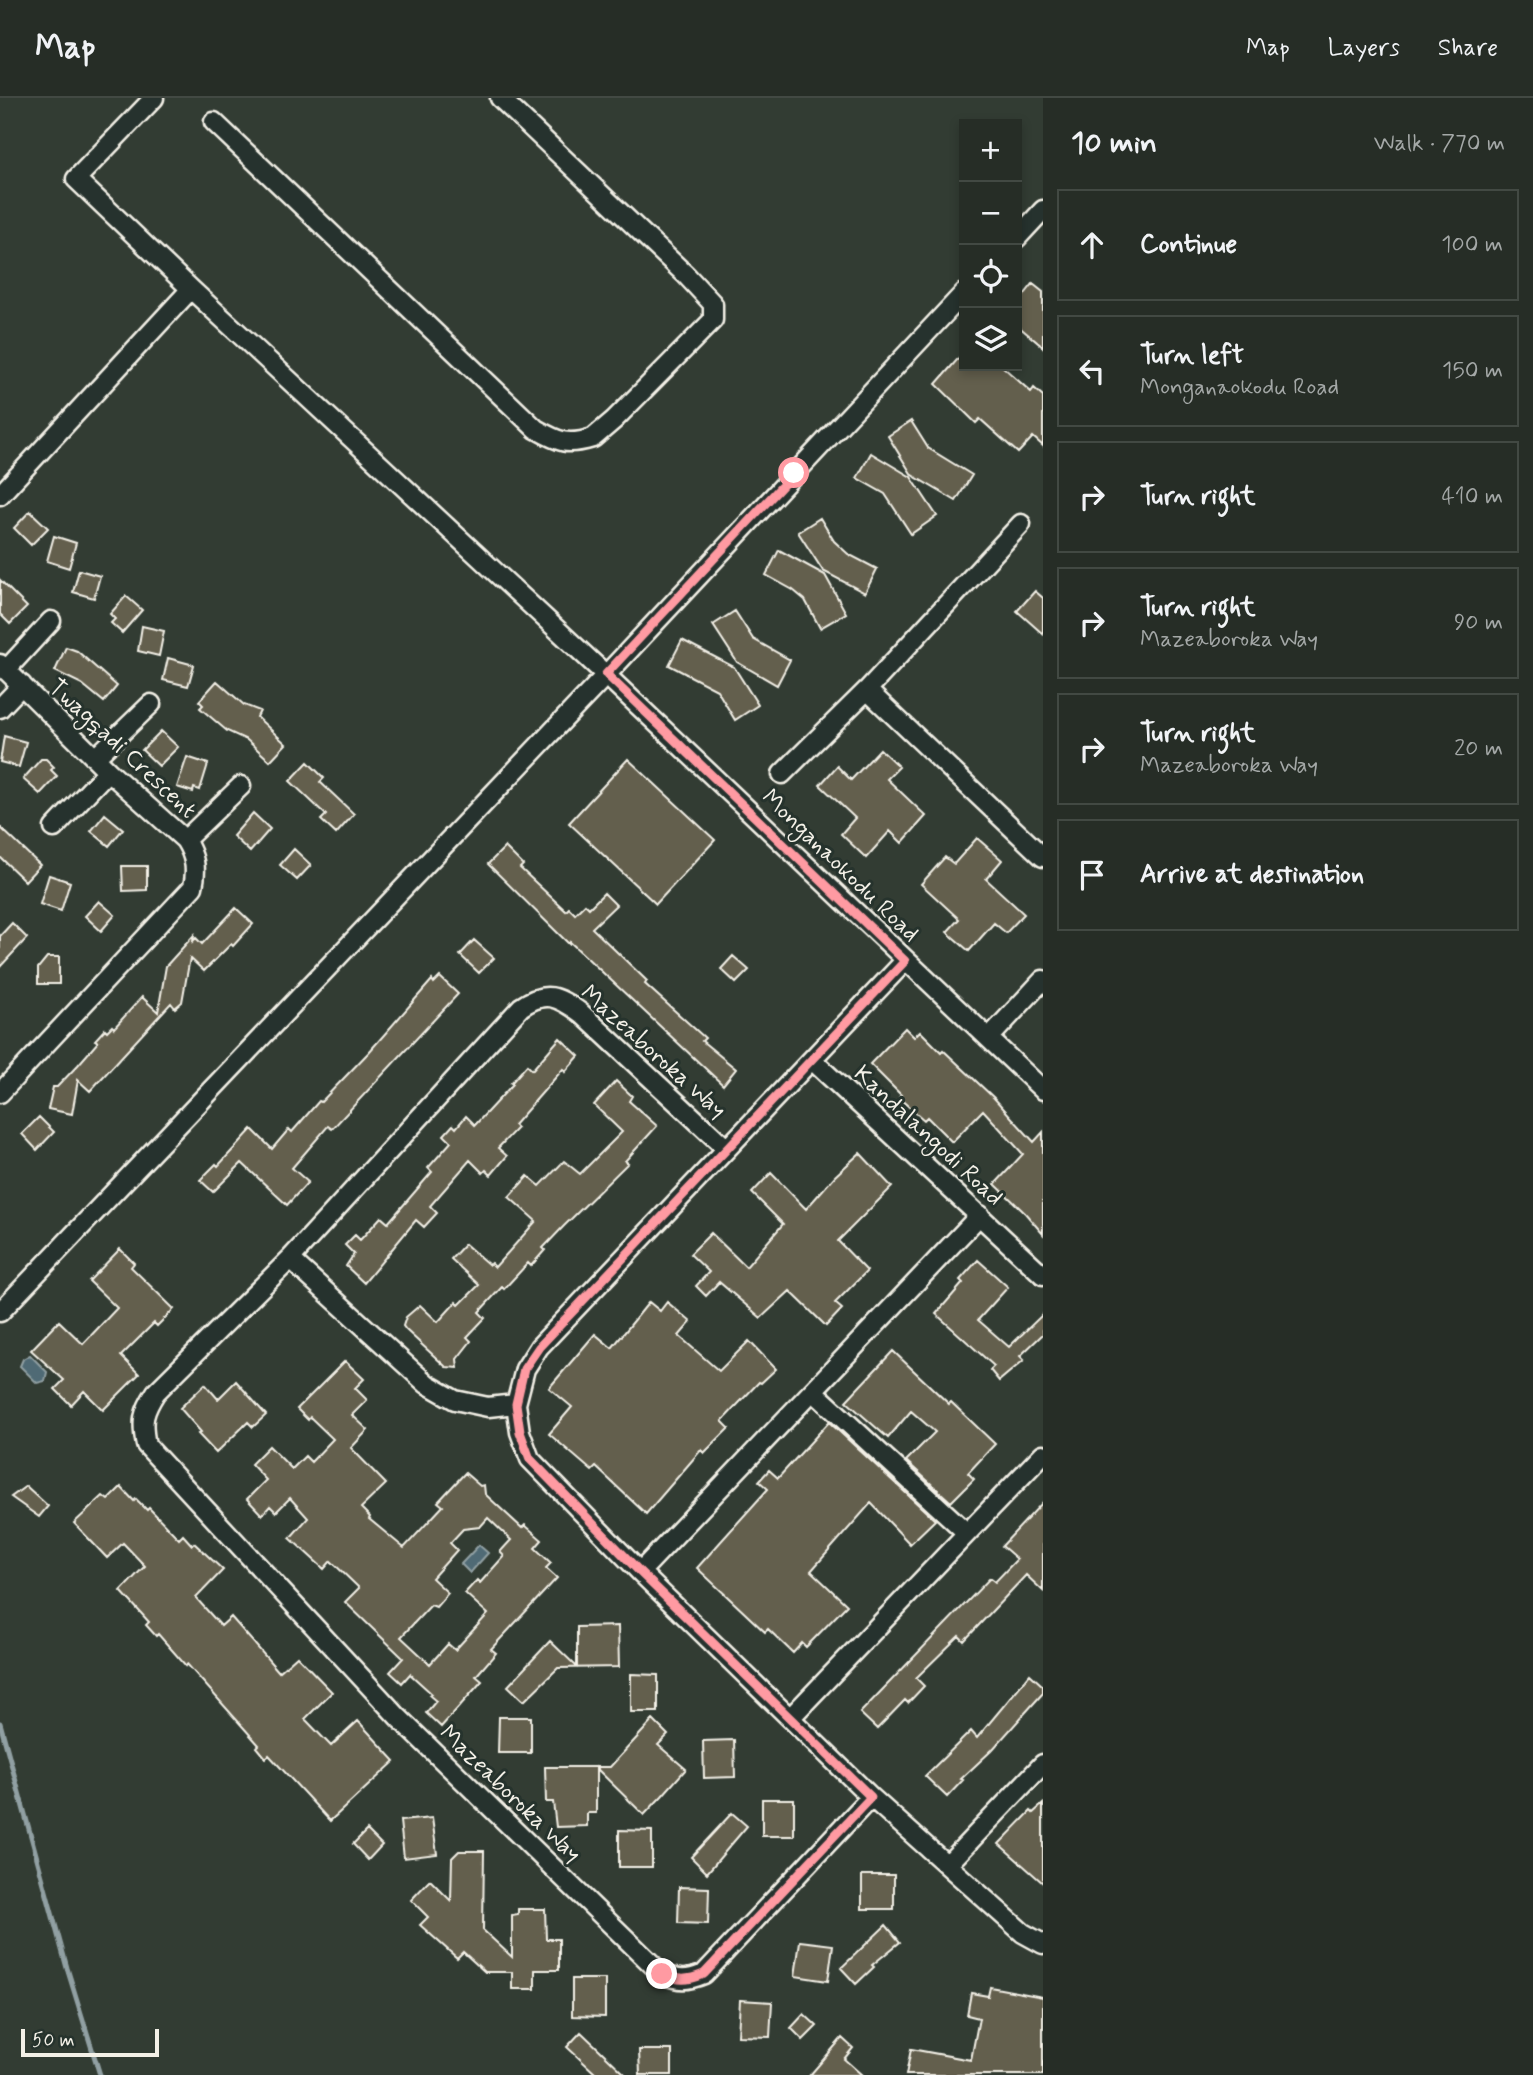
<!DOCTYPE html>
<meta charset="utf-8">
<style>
:root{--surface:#262d26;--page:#323932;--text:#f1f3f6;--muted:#a4a8a7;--line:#424943}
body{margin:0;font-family:Mynerve,sans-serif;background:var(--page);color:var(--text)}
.controls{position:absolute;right:21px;top:21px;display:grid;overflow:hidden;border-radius:0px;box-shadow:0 4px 10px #0003}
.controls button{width:63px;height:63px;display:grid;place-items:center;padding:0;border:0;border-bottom:2px solid var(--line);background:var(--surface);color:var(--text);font:35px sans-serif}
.scale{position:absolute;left:21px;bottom:18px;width:138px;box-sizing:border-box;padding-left:7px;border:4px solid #f4f1e8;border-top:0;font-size:19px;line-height:24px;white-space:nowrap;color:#f4f1e8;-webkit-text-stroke:5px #26332d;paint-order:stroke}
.stop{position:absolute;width:21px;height:21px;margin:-16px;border:5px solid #ff9aa2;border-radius:50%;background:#fff}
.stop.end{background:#ff9aa2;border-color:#fff;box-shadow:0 2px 7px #0008}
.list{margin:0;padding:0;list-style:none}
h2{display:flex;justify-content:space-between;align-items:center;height:91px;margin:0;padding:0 28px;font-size:30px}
h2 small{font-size:23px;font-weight:400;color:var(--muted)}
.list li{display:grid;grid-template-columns:46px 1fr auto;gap:21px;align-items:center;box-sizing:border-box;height:112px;margin:0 14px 14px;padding:0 14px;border:2px solid var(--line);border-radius:0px}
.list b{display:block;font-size:26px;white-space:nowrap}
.list p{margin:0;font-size:23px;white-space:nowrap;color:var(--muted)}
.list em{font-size:23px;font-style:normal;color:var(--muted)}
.icon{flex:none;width:38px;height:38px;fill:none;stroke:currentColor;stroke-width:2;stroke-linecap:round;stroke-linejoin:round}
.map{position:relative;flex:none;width:1043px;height:1977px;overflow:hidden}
header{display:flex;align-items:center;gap:42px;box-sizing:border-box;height:98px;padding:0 35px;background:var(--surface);border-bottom:2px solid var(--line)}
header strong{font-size:33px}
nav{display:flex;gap:38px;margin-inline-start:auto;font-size:24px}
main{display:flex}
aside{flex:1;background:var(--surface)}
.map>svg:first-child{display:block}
.water{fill:#4f6a75;stroke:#91a0a3;stroke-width:2}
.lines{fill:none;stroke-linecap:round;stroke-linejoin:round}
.stream{stroke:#91a0a3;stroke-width:5}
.building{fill:#645f4d;stroke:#f4f1e8;stroke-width:2;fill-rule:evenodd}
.minor-casing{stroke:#f4f1e8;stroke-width:23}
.minor{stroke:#26332d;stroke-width:18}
.route{stroke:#ff9aa2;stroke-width:9}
.labels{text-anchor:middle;stroke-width:6;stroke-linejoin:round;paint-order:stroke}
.street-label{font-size:24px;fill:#f4f1e8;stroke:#26332d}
</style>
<header>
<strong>Map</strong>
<nav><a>Map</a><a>Layers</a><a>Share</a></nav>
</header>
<main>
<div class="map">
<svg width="1043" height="1977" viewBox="0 0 1043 1977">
<rect width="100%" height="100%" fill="#323c33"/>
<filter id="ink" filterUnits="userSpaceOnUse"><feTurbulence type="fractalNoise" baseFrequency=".0143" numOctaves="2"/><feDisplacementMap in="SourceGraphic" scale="14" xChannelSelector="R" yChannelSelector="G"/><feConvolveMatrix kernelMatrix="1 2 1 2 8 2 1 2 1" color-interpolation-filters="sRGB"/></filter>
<g filter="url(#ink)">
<path class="water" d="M30,1257L47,1274L45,1283L37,1285L20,1268L23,1261Z
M479,1447L488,1455L470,1475L461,1466Z"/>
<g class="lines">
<path class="stream" d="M0,1625L67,1870L100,1977"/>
</g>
<path class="building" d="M1033,186L1043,194V249L1017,227V206Z
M964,254V268H1002L1031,294L1034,290L1043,298V348L1033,339L1018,355L980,321L976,325L936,286Z
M911,323L928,350L972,377L956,403L912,377L888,338Z
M871,355L911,379L937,418L911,436L885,396L857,380Z
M30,413L48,430L31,447L14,430Z
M820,420L834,443L848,456L877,471L865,495L823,473L798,434Z
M54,438L76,445L69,470L47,463Z
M779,452L825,477L846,515L820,530L805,502L793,492L766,477Z
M79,472L100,478L94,500L73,494Z
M0,482L27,509L10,526L0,516Z
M1035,493L1043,500V536L1017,513Z
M126,498L142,512L122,535L111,525L115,521L110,516Z
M735,513L753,541L790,562L777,587L737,564L713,527Z
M142,528L164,533L159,558L138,553Z
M682,542L734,569L758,607L735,622L717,592L669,567Z
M66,549L77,553L117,588L104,604L82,586L55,573Z
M168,560L194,567L188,588L163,582Z
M217,583L244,607L260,613L257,619L286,646L270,663L247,642L227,633L200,610L203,607L199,603Z
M161,633L178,649L159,668L142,652Z
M4,638L26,644L19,669L0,664Z
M880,651L899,669L887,681L926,718L902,745L890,733L866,760L841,736L855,720L820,687L837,668L851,682Z
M187,659L208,666L200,692L194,690L193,694L177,689Z
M41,661H46L54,669L51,672L57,678L40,696L23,681Z
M628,661L715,742L656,806L569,725Z
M308,664L324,680L320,684L354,716L336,736L321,722L326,717L290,683Z
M253,715L270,731L250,754L233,738Z
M105,716L123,731L109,748L91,733Z
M0,729L40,767L25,783L0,759Z
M977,740L1002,762L986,781L1024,816L1006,835L994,825L969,853L947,834L959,821L921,786L945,759L954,766Z
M505,749L523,767L520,770L566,813L569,810L575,816L585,806L589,810L604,795L616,807L592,830L647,883L645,886L705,940L702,943L736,971L723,987L570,844L569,846L488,766Z
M294,751L311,767L297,782L280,767Z
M122,768H147V792L123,793Z
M49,777L70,784L61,813L40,806Z
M99,803L115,817L101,833L85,818Z
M236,810L253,826L233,848L231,846L204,873L190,860L182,904L175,910L171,905L90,993L78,982L72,1016L48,1011L53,989H57L78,967L98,944L95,942L105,931L107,933L112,928L114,930L142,899L158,914L166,868L194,837L193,843L196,840L202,846Z
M12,825L27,840L0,869V838Z
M474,842L494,860L479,875L460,857Z
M733,858L749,872L736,885L721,871Z
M47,859H59V886H38V870Z
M440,879L458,896L332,1031L328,1028L292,1070L308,1084L287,1107L242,1065L213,1094L200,1082L216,1066L218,1068L252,1031L272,1051L289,1031L292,1034L319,1003L321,1004L369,954L432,882L434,885Z
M905,930L914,939L920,933L941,954L943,952L994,1000L1034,1044L1043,1034V1136L1025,1115L995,1086L1023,1056L983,1012L952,1044L927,1019L924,1022L899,1000L901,997L870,966Z
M560,940L579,958L565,974L563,971L514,1027L517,1030L498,1050L507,1058L491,1077L486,1072L483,1075L470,1062L430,1108L437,1115L424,1129L416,1122L364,1185L346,1168L354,1156L345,1147L355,1137L360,1142L381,1119L388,1125L432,1074L428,1070L451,1044L444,1037L453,1027L456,1030L466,1018L475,1027L513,986L511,985L527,967L532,972Z
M616,983L632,998L629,1003L657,1028L625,1063L628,1065L564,1128L543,1150L545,1152L531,1168L528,1165L504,1191L502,1189L479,1214L485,1220L467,1239L471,1243L457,1261L458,1270L446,1269L406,1232L403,1228L406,1219L420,1207L438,1224L456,1204L459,1207L479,1187L451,1161L465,1146L489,1167L491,1165L495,1169L536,1123L509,1099L528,1078L540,1088L564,1063L580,1076L622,1034L594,1007Z
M39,1019L54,1034L37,1052L22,1036Z
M860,1055L892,1089L838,1143L867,1173L835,1205L842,1211L826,1228L790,1193L761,1220L719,1184L706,1198L696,1188L709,1174L690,1156L711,1135L746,1169L783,1126L752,1095L771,1075L806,1111L835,1078Z
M120,1151L134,1165L131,1169L174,1211L157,1228L154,1225L121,1258L139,1276L103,1312L84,1293L71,1307L55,1291L64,1282L31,1252L59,1223L83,1246L117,1210L89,1183Z
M978,1162L1008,1189L978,1222L1009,1249L1043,1216V1236L1020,1258L1024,1262L999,1283L990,1272L994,1268L936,1216L963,1185L960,1182Z
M649,1204L660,1213L667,1204L691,1224L679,1238L719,1273L749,1243L776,1271L761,1285L759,1284L722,1323L729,1330L704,1355L701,1352L646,1416L596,1369L592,1373L549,1336L572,1309L549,1290L595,1236L612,1250Z
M893,1253L949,1306L951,1304L995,1346L968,1375L974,1381L951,1404L906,1363L935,1334L911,1313L888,1340L846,1303Z
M345,1263L364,1281L355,1290L367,1302L352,1317L368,1332L351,1350L386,1386L361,1410L370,1419L369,1421L404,1450L443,1408L438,1404L465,1375L480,1388L484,1387L485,1396L522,1430L525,1427L542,1442L535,1450L551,1465L546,1470L557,1480L491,1551L496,1555L476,1578L482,1583L441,1629L426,1615L436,1603L429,1597L431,1595L410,1576L402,1585L390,1574L403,1560L345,1504L359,1490L331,1463L324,1471L290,1440L308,1420L290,1400L276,1414L270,1408L262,1417L247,1401L266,1382L251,1366L269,1348L292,1371L305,1358L311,1364L333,1341L310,1319L308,1322L297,1311ZM488,1420L511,1442L500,1454L504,1458L480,1485L477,1482L465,1495L488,1516L455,1552L448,1546L430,1566L401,1539L431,1507L436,1509L448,1495L432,1480L457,1452L450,1445L463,1431L480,1429Z
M236,1283L266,1317L253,1329L248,1324L216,1355L198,1336L201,1334L180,1310L205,1286L218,1301Z
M829,1324L935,1422L910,1446L871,1405L811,1473L847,1507L806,1549L802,1545L793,1555L768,1531L765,1534L697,1470L768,1391L759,1383L769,1372L778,1380Z
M26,1388L48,1408L39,1419L11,1399Z
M121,1389L134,1403L136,1401L147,1412L149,1410L179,1441L183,1437L192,1447L194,1445L223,1472L196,1500L221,1528L231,1519L279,1574L297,1558L332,1594L305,1621L331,1648L358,1623L395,1663L330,1723L269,1657L266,1660L257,1649L259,1647L187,1566L186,1568L158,1536L156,1538L146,1527L149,1524L121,1493L145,1468L123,1445L107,1460L74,1425L103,1398L108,1402Z
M1043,1404V1493L1026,1477L964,1543L959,1538L916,1580L924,1588L908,1605L905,1602L877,1631L860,1615L990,1480L995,1484L1017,1461L1002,1448Z
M618,1528L619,1569L558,1570L524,1603L508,1588L550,1543L577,1569V1529Z
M631,1576L658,1577V1614H631Z
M1030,1576L1043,1588V1595L992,1652L961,1681L963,1682L947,1699L925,1678L971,1633L977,1640Z
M499,1619H531V1655H498Z
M653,1622L668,1637L658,1647L686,1671L662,1698L644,1717L596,1670V1715H587V1728L556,1729L553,1704H546L545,1669H610Z
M734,1642L735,1679L704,1680L703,1643Z
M762,1701H794V1738H762Z
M1043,1706V1785L999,1746L1031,1713L1033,1715Z
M732,1715L747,1728L707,1775L691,1759Z
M432,1720L437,1756L404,1760L400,1723Z
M367,1732L382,1747L368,1762L353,1746Z
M619,1732L652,1733V1769H619Z
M459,1753H484L483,1832L512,1859V1817L518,1816V1811H545L546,1841H559V1872H535V1891H512V1874H485L463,1854L457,1860L420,1827L428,1819L411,1802L430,1782L451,1803L452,1760Z
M862,1777H894V1811H862Z
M679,1789L709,1790L708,1826L678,1825Z
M886,1827L900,1844L872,1867L874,1869L856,1886L841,1870Z
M800,1843L833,1847L828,1883L795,1878Z
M572,1881H605V1919L572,1918Z
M990,1889L1043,1899V1977H906L911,1951L971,1962L979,1920L967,1917L971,1895L988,1898Z
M740,1902L772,1904L770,1939L738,1938Z
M804,1916L817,1928L803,1942L791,1930Z
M581,1934L603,1955L626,1977H597L567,1949Z
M842,1940L853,1950L844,1961L862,1977H810Z
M639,1952H672V1977H640Z"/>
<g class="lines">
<g class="minor-casing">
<path id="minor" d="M154,0L76,81L191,191L606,577L1043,992
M214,24L536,331C559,344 567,348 593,340L614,322L713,222V206L686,177L500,0
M1017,140L1043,112
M0,397L191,191
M0,566L108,673L185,742C195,758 197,771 193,789L0,995
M6,572L51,523
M867,592L1043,759
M0,610L22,587
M95,660L151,606
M782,676L867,592L1021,426
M54,730L108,673
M185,742L241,688
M905,863L539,1249L525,1271L516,1306L520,1334L530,1361L640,1474L871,1699L1023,1835L1043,1846
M989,940L1043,882
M812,962L1043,1177
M727,1051L581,915C558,898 545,892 521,909L290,1161L156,1294C143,1314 141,1323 146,1347L399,1620L662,1876C679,1883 687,1883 704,1876L871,1699
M290,1161L427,1286L455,1302L488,1309L516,1306
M0,1214L606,577L964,195
M813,1293L967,1435
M640,1474L980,1117
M791,1619L1043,1356
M947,1767L1043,1666"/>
</g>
<use href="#minor" class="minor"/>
</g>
</g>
<g class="lines" filter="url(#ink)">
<path class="route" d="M662,1876C679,1883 687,1883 704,1876L871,1699L640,1474L530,1361L520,1334L516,1306L524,1271L539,1249L905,863L606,576L794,375"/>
</g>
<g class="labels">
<g class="street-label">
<text transform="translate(123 650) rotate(43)" y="8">Twagqadi Crescent</text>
<text transform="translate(841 767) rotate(44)" y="8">Monganaokodu Road</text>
<text transform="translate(654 953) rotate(42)" y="8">Mazeaboroka Way</text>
<text transform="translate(929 1037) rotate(43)" y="8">Kandalangodi Road</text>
<text transform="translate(511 1695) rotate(44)" y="8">Mazeaboroka Way</text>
</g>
</g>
</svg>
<div class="controls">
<button>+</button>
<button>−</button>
<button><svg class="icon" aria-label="locate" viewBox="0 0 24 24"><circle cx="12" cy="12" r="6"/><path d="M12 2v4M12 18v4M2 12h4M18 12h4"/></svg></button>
<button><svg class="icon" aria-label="layers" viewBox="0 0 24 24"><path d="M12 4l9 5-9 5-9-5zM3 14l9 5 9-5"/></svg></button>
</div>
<div class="scale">50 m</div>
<div class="stop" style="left:794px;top:375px"></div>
<div class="stop end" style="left:662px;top:1876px"></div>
</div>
<aside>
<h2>10 min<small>Walk · 770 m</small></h2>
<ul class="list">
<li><svg class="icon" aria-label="ahead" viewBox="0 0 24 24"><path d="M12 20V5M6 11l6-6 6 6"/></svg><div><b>Continue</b></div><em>100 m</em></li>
<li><svg class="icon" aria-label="left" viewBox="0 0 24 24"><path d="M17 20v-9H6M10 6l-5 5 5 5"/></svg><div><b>Turn left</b><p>Monganaokodu Road</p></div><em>150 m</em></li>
<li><svg class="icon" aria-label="right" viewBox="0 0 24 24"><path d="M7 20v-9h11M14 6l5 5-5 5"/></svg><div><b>Turn right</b></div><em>410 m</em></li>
<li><svg class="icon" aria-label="right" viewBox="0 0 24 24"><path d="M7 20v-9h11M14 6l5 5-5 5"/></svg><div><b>Turn right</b><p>Mazeaboroka Way</p></div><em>90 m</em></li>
<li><svg class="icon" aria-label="right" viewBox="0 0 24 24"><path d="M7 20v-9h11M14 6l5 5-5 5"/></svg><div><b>Turn right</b><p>Mazeaboroka Way</p></div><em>20 m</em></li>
<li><svg class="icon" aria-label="arrive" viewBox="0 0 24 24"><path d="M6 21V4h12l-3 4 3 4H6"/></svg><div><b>Arrive at destination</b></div></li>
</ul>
</aside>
</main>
